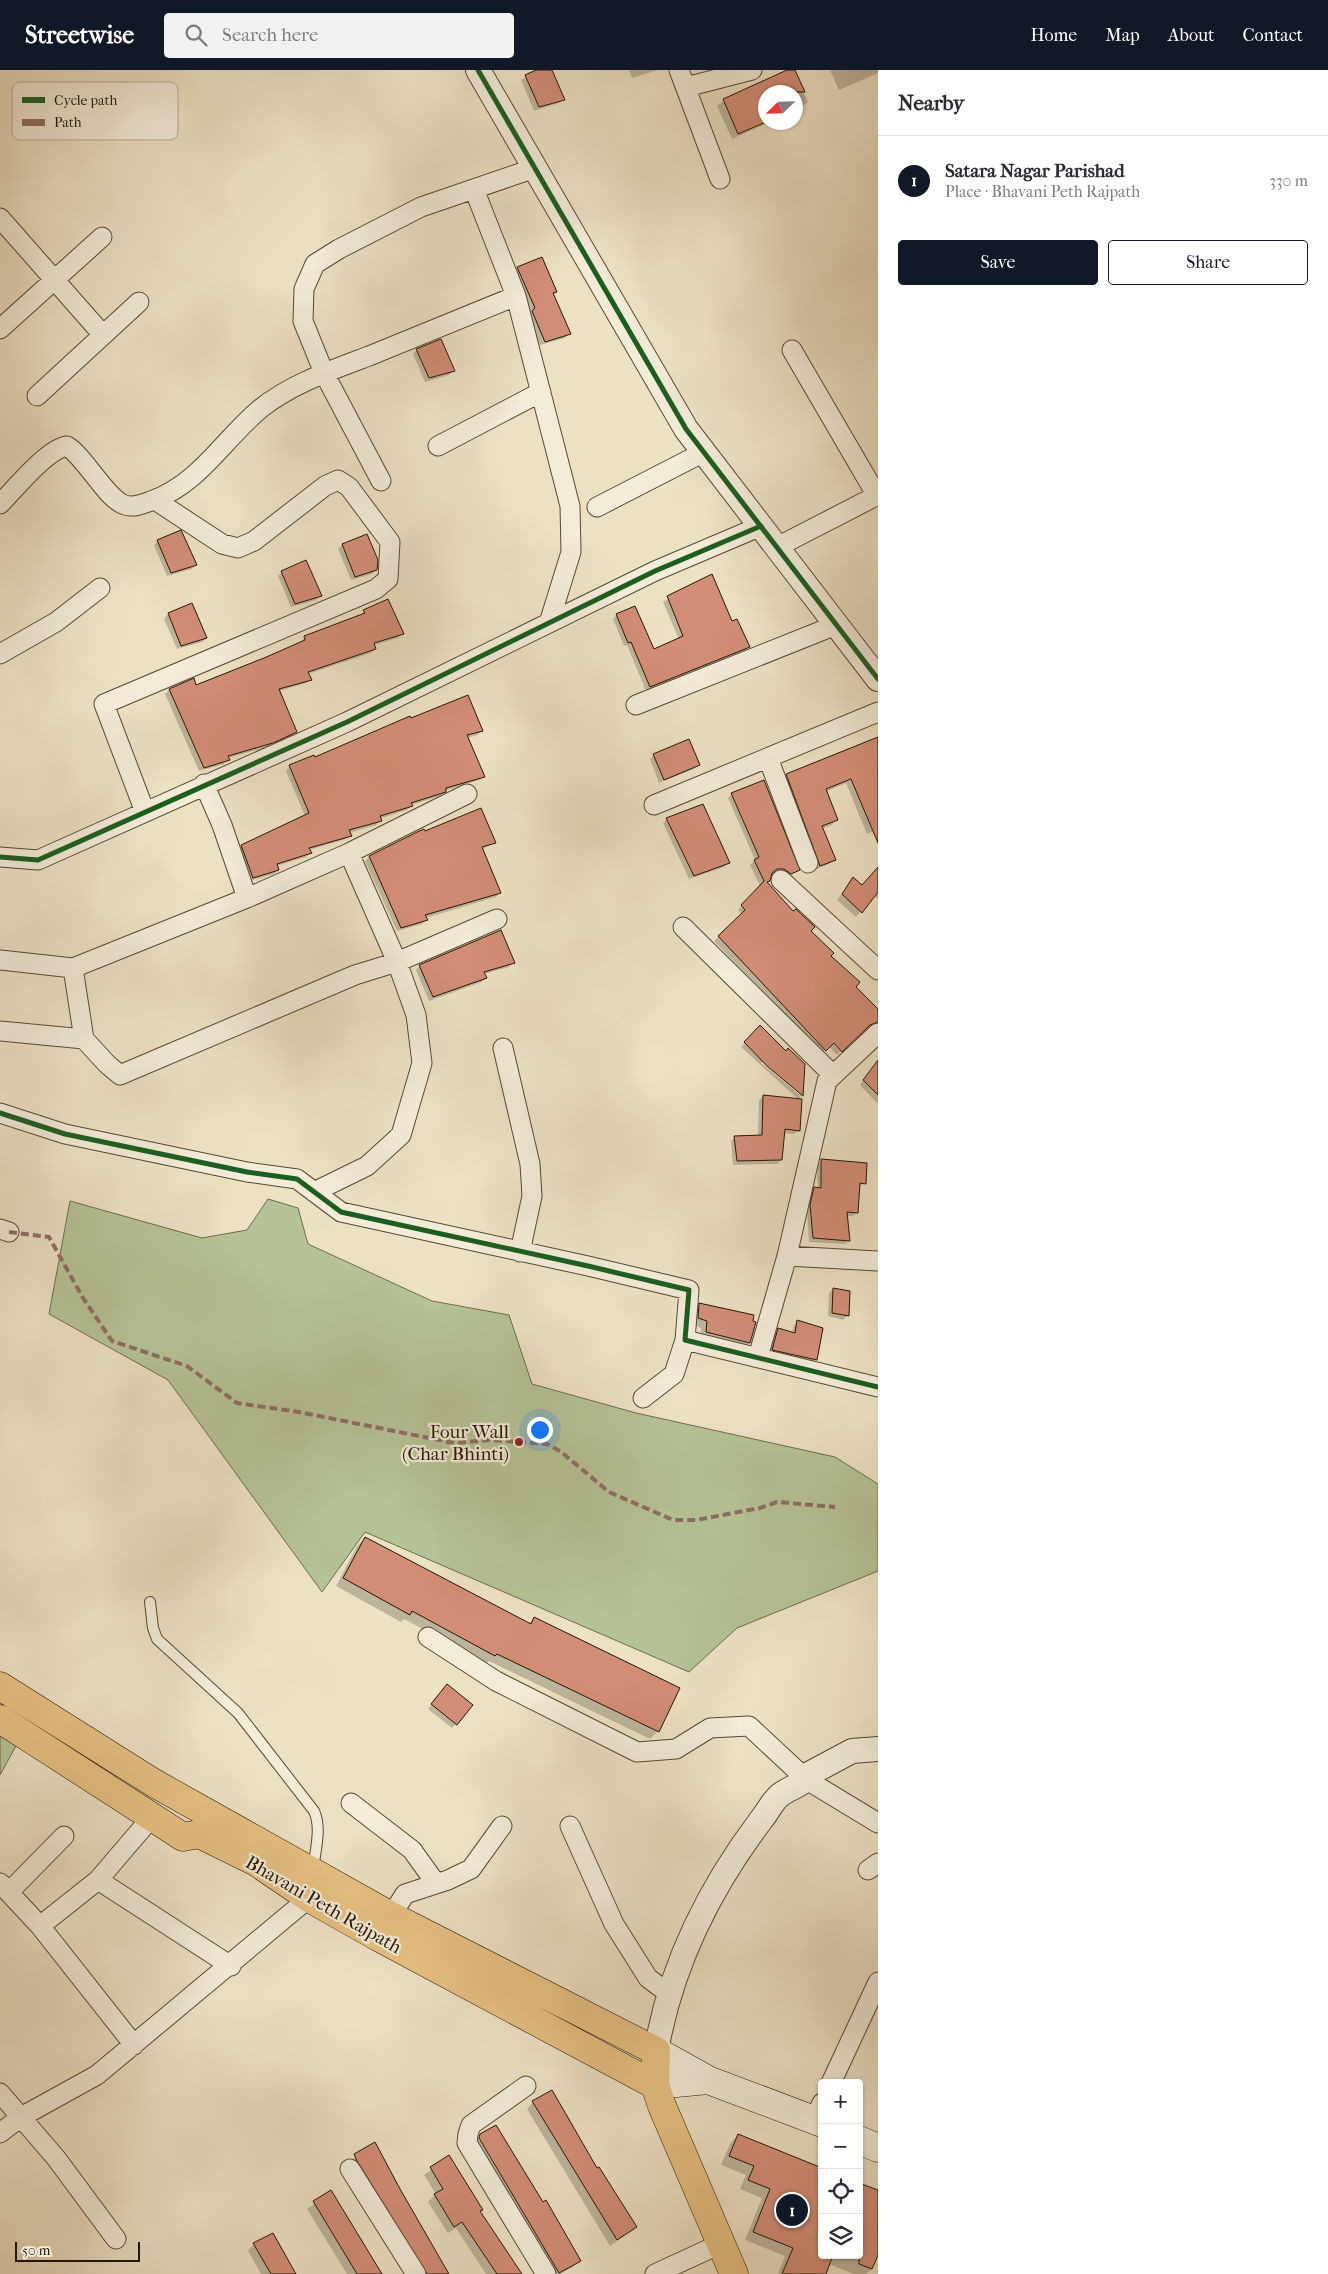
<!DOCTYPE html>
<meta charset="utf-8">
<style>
:root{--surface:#fff;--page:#f2f2f3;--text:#2b2b33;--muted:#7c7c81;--line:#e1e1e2;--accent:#111827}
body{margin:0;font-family:"IM FELL French Canon",serif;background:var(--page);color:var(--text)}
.controls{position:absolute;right:15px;bottom:15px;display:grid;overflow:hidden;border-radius:5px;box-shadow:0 1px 4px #0004}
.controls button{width:45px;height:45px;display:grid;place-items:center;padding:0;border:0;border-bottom:1px solid var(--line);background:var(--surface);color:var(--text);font:25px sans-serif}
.compass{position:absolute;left:758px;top:15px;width:45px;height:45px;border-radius:50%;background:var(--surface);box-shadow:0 1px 4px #0004;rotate:247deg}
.scale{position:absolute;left:15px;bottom:12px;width:125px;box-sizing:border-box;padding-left:5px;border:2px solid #241602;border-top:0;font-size:14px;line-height:18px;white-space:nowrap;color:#241602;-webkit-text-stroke:4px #f3ecd9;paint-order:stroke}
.you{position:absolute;left:539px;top:1359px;width:18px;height:18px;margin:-12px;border:4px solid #fff;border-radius:50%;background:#1a73e8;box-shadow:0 0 0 8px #1a73e833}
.badge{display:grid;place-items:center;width:32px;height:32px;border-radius:50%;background:var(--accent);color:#fff;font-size:16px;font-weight:700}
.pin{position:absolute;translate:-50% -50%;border:2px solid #fff;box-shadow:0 1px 5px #0006}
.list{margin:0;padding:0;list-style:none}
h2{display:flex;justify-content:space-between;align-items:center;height:65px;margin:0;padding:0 20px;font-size:21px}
h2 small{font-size:16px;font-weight:400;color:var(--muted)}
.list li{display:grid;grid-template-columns:32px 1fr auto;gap:15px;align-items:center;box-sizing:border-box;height:90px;padding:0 20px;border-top:1px solid var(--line)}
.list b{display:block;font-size:19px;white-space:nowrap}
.list p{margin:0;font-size:16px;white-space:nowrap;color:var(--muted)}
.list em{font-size:16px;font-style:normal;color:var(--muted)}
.actions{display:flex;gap:10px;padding:15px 20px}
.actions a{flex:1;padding:11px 0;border:1px solid var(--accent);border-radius:5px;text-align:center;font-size:18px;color:var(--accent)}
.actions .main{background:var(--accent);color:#fff}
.icon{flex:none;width:28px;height:28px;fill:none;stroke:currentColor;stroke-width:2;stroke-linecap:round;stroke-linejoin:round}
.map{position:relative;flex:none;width:878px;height:2204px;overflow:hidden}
header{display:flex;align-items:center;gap:30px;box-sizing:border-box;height:70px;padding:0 25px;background:var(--accent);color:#fff}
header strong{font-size:24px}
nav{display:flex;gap:28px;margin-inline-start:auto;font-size:18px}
.search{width:350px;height:45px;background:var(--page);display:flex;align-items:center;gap:12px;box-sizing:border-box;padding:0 18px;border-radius:5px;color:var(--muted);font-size:19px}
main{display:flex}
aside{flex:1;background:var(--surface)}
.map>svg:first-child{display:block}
.green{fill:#b5c396;stroke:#6c6c4c}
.shadow{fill:#0003;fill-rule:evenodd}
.building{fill:#d28d77;stroke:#241602}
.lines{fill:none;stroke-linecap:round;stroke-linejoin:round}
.service-casing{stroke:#564932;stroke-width:12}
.minor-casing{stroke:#564932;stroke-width:21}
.tertiary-casing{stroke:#564932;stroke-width:26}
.secondary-casing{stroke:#241602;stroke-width:29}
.primary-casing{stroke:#241602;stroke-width:29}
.service{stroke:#f3ecd9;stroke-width:10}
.minor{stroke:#f3ecd9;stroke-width:19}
.tertiary{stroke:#f3ecd9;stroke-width:24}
.secondary{stroke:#f3ecd9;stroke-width:28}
.primary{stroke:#e6c082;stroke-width:28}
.quiet{stroke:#8d6e63;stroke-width:4;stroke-dasharray:8 4;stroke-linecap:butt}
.cycleway-casing{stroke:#f3ecd9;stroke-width:8}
.cycleway{stroke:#1b5e20;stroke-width:5}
.poi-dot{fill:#8f2418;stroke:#f3ecd9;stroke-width:2}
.labels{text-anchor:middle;stroke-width:4.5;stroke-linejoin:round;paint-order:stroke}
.poi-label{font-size:19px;fill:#241602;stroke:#f3ecd9;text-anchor:end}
.street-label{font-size:19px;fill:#241602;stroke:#f3ecd9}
.key{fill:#f3ecd9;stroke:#b5ac98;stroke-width:1}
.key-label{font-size:14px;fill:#241602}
</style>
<header>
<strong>Streetwise</strong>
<div class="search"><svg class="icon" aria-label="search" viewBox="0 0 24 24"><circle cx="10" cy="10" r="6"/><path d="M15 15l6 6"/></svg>Search here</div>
<nav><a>Home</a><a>Map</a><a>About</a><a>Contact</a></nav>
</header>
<main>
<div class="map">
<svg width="878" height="2204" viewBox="0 0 878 2204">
<rect width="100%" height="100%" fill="#ede1c4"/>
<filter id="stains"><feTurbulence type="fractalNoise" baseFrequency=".004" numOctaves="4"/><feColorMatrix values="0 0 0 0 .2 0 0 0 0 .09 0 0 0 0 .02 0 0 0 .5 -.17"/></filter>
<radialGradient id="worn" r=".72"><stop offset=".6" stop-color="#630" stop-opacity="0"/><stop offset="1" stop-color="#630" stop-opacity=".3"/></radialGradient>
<path class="green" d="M268,1129L298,1138L308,1174L432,1231L509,1245L532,1314L636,1343L835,1387L878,1414V1501L737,1558L689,1602L365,1462L322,1522L168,1310L49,1244L70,1131L202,1168L247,1160Z
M0,1666L16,1676L0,1705Z"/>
<path class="shadow" d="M539,0H551L563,29L559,33L534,41L521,10Z
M629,0H658L632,8Z
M790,0H794L808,32L796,41V22H766V52H770L732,69L717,36L724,30Z
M830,0H878V3L839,20Z
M518,199L556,222L553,225L569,264L565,268L540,275L528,246L531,243L514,203Z
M417,280L454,300L449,305L425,312L413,284Z
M366,465L376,500L372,504L351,510L338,479L342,475Z
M158,471L196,495L192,499L167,506L154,475Z
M282,502L320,526L316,530L291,537L278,506Z
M711,506L732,553L748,577L744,581L646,621L627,575L624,576L613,549L617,545L653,581L679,569L663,532Z
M192,535L206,568L202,572L177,579L164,549L168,544Z
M364,541L402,564L398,568L373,575L375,579L371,583L308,604L310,609L306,613L279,621L296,662L292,666L267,677L228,688L224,694L199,701L165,624L169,620L193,610L196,616L301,573L304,567L360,546Z
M410,650L482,660L478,665L467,668L483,706L479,710L444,721L440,726L411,735L407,740L379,749L380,751L376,755L349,763L350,765L346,769L309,780L310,783L306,787L276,796L278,800L274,804L249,811L237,780L241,776L305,746L286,701L290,696Z
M875,670L878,676V698L875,699L878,707V759L867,764L846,713L825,722L836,750L832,755L822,759L834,790L829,794L815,800L782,710L787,705Z
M654,685L698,695L694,699L659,713L650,689Z
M732,724L798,800L786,807L779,803H772L767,813L854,917L878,940V952L865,959L837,985L829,976L821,984L714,871L742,844L738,840L760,816L750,795L755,790L728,728Z
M667,749L728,792L724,797L689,809L663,753Z
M424,763L494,773L481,780L500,823L496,827L425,848L426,850L422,854L397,861L365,791L370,787Z
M878,798V829L874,825L856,847L837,830L853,808L861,816Z
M513,892L509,897L484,904L486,908L482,912L429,931L416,900L420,896Z
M760,957L786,982L804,994L802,1025L798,1029L741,977ZM763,991L800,1022V1025L761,993Z
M878,996V1032L877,1033L860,1015L869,1002Z
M763,1026L799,1060L794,1064L783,1063L781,1090L777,1094L733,1095L731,1071L735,1067H758L759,1030Z
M821,1091L865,1113L858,1117L857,1142L853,1146H846L849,1170L845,1174L809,1172L807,1140L810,1123L818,1119L817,1095Z
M833,1219L847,1246L843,1250L828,1246L829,1223Z
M700,1234L749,1273L743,1279L700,1269L701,1258L692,1254L693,1241Z
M798,1251L822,1259L815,1290L811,1294L768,1284L774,1264L778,1259L792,1263L794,1255Z
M365,1468L529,1554L535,1548L658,1661L650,1669L489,1591L487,1593L404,1549L401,1552L336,1516L357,1476Z
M443,1620L456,1654L452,1658L428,1639Z
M533,2032L597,2100L636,2157L610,2176L527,2039Z
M481,2065L579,2190L573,2197L560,2204H550L474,2072Z
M738,2065L822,2185H859V2114L878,2122V2181L871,2199L866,2204H854L828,2194L825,2204H778L785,2186L745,2170L762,2128L740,2119L746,2105L721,2095L730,2074Z
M375,2074L448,2204H419L348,2092Z
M448,2087L479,2142L520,2204H486L456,2158L448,2163L428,2132L436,2124L424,2105Z
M331,2122L380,2204H347L307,2139Z
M254,2174L295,2204H261L248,2181Z"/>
<path class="building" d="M536,0H552L565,30L539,37L525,5Z
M787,0H795L805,22H766V52L738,64L723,29Z
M542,187L557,222L553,223L571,264L545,272L532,241L535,238L517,197Z
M441,269L455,301L429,308L416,279Z
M181,460L197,495L171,503L157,470Z
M367,464L378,490L377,500L355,507L342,474Z
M306,490L322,526L295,534L281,501Z
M712,504L732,551L737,549L750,577L650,617L631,572L628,573L616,544L635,536L654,579L683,566L667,526Z
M388,529L404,564L374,573L376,579L308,602L312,610L279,619L297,662L273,673L228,686L230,690L204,698L169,619L194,608L196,615L264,588L305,570L304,566L365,543L363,540Z
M192,533L207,568L181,576L168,543Z
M468,625L483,661L467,665L485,707L446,718V722L411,733L413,736L380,746L382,751L349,760L352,766L309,778L312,783L277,794L279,800L253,808L241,775L309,743L289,695L314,685L315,687L410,646L411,648Z
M878,667V773L851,709L826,719L838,750L822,756L836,790L820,796L786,704Z
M689,669L700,695L664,710L653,684Z
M764,710L800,800L791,804L784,799H777L772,803L770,811L767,812L793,841L796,839L815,857L811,861L834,883L831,886L860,912L856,917L878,939V952L870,955L842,982L834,973L826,981L718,866L745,840L741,835L764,811L754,790L759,787L731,723Z
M703,734L730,793L694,806L666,748Z
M481,738L496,773L482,777L501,823L425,845L428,850L401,858L369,786L417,762L424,759L425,761Z
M878,797V822L862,843L842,824L853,807L862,815Z
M501,860L515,893L484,902L487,908L433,927L419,895Z
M760,955L786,981L788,978L805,994L803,1026L767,996L744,972Z
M878,990V1025L863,1010Z
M763,1025L802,1029L800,1061L785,1059L782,1090L737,1091L734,1066L762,1065Z
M821,1089L867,1093L866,1114L860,1113L858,1143L847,1142L850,1171L813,1168L810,1135L814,1117L821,1118Z
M833,1218L850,1221L849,1246L832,1243Z
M699,1233L754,1245L753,1251L756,1252L750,1273L706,1262L707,1251L698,1248Z
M797,1250L823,1258L817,1290L772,1280L778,1258L795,1263Z
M365,1467L531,1554L534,1547L680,1618L659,1662L497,1584L495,1586L412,1541L410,1545L343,1508Z
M447,1614L473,1635L457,1655L431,1634Z
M552,2020L597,2098L599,2097L637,2157L617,2170L532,2031Z
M496,2055L543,2132L546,2130L581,2191L559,2203L479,2068L480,2064Z
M738,2064L822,2098V2185H833L826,2204H782L793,2178L753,2162L770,2119L748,2110L754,2096L729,2086Z
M375,2072L400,2119L449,2204H427L357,2091L354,2084Z
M449,2085L483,2140L480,2141L522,2204H497L462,2152L454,2157L434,2124L443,2119L430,2097Z
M859,2113L878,2120V2185L872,2199L859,2194Z
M331,2120L382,2204H357L313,2131Z
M273,2163L296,2204H271L253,2173Z"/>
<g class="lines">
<g class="service-casing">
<path id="service" d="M150,1532L153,1558L157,1569L238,1643L314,1741C322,1758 315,1781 313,1800"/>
</g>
<g class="minor-casing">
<path id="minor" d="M679,0L720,109
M686,17L752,0
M474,119L516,226L570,436L571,482L549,553
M0,148L103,265
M0,259L102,167
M792,280L877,426
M37,326L139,232
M438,376L541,322
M381,411L324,303L303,251L304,219L315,194L339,179L421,137L535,98
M0,434C15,419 47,379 67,376C86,388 107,430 125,435C133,438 143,434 151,431C199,414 223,370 260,339C291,314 332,300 369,286C418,266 467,246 516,226
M597,437L704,382
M777,477L878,425
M0,584L56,552L100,518
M636,635L836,555
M768,688L808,793
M204,714L222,755L247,828
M654,735L878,642
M145,742L104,634L376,519L388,509L390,472L349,417L338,410L325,416L254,471L238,478L222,474L155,430
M0,787L38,790L347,652L655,501L761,456
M781,810L878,900
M683,857L833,1005
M0,890L73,898L247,828L349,783L467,724
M73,898L84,969
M0,961L84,969L107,994L120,1005L355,905L397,892L497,849
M503,978L530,1094L532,1126L520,1182
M0,1043L65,1064L247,1102L297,1109L341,1142L588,1196L689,1220L685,1270L878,1317
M314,1122L367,1096L401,1065L422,993L416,945L397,892L349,783
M0,1159L9,1162
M787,1186L878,1191
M758,1287L787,1186L827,1011L878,963
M643,1328L674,1304L685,1270
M428,1567L496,1611L637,1682L676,1679L710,1658L749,1656L807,1710L878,1753
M351,1733L412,1780L435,1812
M570,1756L614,1854L648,1908L668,1923
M868,1800L878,1793
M98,1810L231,1896
M0,1813L40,1856
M9,1822L64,1766
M391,1846L405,1824L448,1810L471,1799L502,1756
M134,1975L40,1856L98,1810L151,1748
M831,2013L878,1912
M526,2016L471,2055L468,2064L467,2073L546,2204
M0,2023L56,2088L116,2169
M814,2050L822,2033
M0,2063L21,2047L97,2005L309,1828
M350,2099L416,2204
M655,2204L720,2174"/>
</g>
<g class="tertiary-casing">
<path id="tertiary" d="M478,0L686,359L878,609
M656,1981C671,1895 708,1820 761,1750C767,1743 772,1732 779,1726C789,1717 804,1716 809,1704L852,1681L878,1679"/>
</g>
<g class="secondary-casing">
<path id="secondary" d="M656,1981L708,2010
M655,2015L708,2010L822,2053
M859,2070L878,2078"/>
</g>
<g class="primary-casing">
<path id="primary" d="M0,1616L154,1713L391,1846L656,1981L655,2015L662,2036L734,2204
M0,1649L183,1767L199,1764L256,1792L309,1828L378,1867L655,2015"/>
</g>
<use href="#service" class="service"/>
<use href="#minor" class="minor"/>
<use href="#tertiary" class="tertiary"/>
<use href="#secondary" class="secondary"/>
<use href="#primary" class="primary"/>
<path class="quiet" d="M9,1162L49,1167L83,1228L112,1271L187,1296L237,1333L299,1342L454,1373L491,1370L547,1374L560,1381L609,1422L673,1450H696L760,1438L777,1432L835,1437"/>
<g class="cycleway-casing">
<path id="cycleway" d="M478,0L686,359L878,609
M0,787L38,790L347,652L655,501L761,456
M0,1043L65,1064L247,1102L297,1109L341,1142L588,1196L689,1220L685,1270L878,1317"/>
</g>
<use href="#cycleway" class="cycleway"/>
</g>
<circle class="poi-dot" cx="519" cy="1372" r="5"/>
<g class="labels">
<g class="poi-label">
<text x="509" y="1368">Four Wall<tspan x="509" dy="22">(Char Bhinti)</tspan></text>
</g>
<g class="street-label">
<text transform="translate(324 1834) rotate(30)" y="7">Bhavani Peth Rajpath</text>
</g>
</g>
<rect x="12" y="12" width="166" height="58" rx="8" class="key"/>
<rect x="22" y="27" width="23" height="6" fill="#1b5e20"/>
<rect x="22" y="49" width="23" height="7" fill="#8d6e63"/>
<g class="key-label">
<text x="54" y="35">Cycle path</text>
<text x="54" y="57">Path</text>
</g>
<rect width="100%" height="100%" filter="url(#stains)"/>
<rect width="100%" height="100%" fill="url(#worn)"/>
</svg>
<div class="controls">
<button>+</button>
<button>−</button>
<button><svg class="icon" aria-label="locate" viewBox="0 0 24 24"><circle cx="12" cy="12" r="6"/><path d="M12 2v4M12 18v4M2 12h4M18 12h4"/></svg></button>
<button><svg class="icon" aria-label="layers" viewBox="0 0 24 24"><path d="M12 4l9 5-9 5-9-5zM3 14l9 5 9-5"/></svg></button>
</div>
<svg class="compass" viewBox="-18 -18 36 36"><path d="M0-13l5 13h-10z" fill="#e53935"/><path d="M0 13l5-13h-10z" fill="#7c7c81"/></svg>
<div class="scale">50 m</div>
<div class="you"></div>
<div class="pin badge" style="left:792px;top:2140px">1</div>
</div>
<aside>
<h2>Nearby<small></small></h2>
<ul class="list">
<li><span class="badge">1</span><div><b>Satara Nagar Parishad</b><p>Place · Bhavani Peth Rajpath</p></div><em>330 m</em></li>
</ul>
<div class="actions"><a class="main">Save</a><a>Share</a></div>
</aside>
</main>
